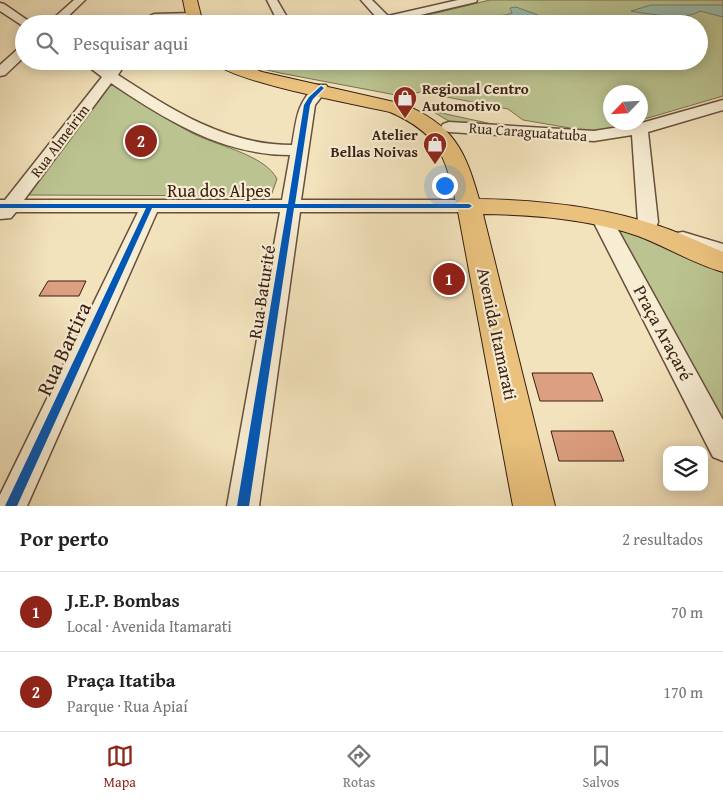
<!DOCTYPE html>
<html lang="pt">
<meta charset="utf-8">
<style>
:root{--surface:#fff;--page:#f6f6f6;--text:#222;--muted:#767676;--line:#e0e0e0;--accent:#8f2418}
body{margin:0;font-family:"Gentium Book Plus",serif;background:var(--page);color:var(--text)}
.controls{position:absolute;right:15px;bottom:15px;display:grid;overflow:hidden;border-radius:10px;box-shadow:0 2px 12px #0003}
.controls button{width:45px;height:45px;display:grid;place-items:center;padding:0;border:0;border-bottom:1px solid var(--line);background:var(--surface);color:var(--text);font:25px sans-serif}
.compass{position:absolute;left:603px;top:85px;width:45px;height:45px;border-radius:50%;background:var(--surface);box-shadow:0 2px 12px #0003;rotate:245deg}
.you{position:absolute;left:444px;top:185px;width:18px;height:18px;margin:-12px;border:4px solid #fff;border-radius:50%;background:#1a73e8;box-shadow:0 0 0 8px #1a73e833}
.badge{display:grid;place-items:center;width:32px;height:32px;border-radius:50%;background:var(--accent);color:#fff;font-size:16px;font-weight:700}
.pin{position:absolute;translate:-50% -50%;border:2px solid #fff;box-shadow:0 1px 5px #0006}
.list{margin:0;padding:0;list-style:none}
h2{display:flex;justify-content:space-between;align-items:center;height:65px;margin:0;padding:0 20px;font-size:21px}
h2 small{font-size:16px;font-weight:400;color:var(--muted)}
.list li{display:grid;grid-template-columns:32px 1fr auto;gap:15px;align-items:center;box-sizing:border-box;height:80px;padding:0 20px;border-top:1px solid var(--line)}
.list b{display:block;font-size:19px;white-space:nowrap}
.list p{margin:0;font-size:16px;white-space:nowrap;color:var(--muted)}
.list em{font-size:16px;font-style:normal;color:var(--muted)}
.icon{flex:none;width:28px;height:28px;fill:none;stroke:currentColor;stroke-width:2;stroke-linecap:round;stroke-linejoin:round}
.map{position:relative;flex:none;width:723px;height:506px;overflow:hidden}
.search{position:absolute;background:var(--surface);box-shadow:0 2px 12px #0003;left:15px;right:15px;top:15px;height:55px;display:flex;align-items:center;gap:12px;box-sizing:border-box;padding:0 18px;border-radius:28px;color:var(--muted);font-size:19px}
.sheet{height:225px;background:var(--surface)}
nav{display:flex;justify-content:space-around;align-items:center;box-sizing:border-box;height:70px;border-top:1px solid var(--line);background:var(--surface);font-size:14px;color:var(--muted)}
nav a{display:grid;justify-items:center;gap:2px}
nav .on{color:var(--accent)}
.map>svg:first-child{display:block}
.green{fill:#bbc491;stroke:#7a7152}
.water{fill:#9bbeae;stroke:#747e70}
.building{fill:#dd9f81;stroke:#391e13}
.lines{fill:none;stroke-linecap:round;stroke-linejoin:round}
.minor-casing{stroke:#684f3d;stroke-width:3}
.major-casing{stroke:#391e13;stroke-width:2}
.minor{fill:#f7edd3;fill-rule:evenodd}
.major{fill:#eac27e;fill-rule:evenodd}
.cycleway-casing{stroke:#f7edd3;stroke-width:3}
.cycleway{fill:#0057b8;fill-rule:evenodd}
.labels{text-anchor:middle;stroke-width:4.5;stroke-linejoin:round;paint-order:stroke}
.far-poi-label{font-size:15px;font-weight:bold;fill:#391e13;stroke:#f7edd3;text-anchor:start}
.far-street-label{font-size:15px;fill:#391e13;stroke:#f7edd3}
.street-label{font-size:18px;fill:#391e13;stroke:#f7edd3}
.near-street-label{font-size:21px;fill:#391e13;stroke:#f7edd3}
</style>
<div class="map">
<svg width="723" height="506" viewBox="0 0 723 506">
<rect width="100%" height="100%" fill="#f3e3bc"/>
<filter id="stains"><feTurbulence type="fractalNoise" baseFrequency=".004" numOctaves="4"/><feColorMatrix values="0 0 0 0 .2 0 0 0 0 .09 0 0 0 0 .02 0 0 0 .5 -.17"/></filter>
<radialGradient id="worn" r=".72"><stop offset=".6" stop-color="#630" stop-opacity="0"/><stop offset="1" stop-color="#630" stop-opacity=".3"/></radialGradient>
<path class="green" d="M490,0H723V96L641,120L640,92H610V122L633,123L593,132L523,120L508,109L421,92L401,96L280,73L255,67L241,61H699V24H391Z
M111,83C137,99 163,117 190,132C213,145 265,154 277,179L271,196L28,195Z
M432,111L492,124L497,126L452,123Z
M621,231L630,233L723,268V429L619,233Z"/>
<path class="water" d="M651,5H723V17L700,11C686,21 648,14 631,11Z
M516,7L538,15L539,19L524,22L508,19L462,20L461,24H449L445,20L454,18L506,15L512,13L510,8Z"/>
<path class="building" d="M48,281H86L79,296H39Z
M532,373H592L603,401H540Z
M551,431H613L624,461H559Z"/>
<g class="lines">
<g class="minor-casing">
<path id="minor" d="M74,0H85L60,24H47Z
M267,0H277L291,24H279Z
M361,0H372L388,16L458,0H477L476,2L386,23L343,24L349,21L377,18Z
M0,3L4,4L33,24H24L23,26L0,11Z
M194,13L200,16L198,18L154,20L148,17L154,14Z
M24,46V57L5,75L0,76V65L20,47Z
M81,61H96L108,69L114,61H127L118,75C172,110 226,145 292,145C297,118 296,105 316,85H326L328,88L315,105L301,200H469L476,202L479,206L476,210L469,212H300L259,506H227L280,212H157L27,506H0V495L138,212H16L11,218L0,219V200H5L102,77ZM111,83C166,120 222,155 290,155L282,200H24Z
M723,100V110L648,132L658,222L653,235L646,237L639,235L636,231L638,222L632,135L594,141L449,132L443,130L441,127L443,124L449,122L594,131L638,124Z
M602,213L609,215L612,219L723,420V461L713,457L592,219L595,215Z
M683,232L723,244V258L676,243L673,238L676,233Z"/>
</g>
<g class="major-casing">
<path id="major" d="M183,0H197L203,24H188Z
M213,61H234L262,72L403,104C453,125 465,149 479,199C539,200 599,206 656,225C679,232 701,243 723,252V272C694,264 667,247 638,236C589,219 535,215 483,214L555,506H513L457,206C445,156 440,134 390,112C359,105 227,81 213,61Z"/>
</g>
<use href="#minor" class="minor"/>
<use href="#major" class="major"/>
<g class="cycleway-casing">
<path id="cycleway" d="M321,86L324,88L313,99L310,105L295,204H469L472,206L469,208H294L249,506H237L287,208H152L17,506H5L146,208H0V204H288L304,105L309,97Z"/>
</g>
<use href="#cycleway" class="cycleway"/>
</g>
<defs>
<g id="shop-pin" transform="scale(1.25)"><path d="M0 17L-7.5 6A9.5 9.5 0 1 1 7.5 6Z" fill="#8f2418" stroke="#f7edd3"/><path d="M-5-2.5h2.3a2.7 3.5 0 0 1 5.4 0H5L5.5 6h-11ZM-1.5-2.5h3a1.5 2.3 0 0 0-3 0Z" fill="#fff"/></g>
</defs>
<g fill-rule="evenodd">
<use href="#shop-pin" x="405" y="98"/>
<use href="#shop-pin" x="435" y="144"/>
</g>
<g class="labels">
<g class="far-poi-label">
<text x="422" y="94">Regional Centro<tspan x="422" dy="17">Automotivo</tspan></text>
<text x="418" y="140" text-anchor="end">Atelier<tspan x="418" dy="17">Bellas Noivas</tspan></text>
</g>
<g class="far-street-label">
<text transform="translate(528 132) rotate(4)" y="5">Rua Caraguatatuba</text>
<text transform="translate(60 141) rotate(-53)" y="5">Rua Almeirim</text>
</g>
<g class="street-label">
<text x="219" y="197">Rua dos Alpes</text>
<text transform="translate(262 292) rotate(-81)" y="6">Rua Baturité</text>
<text transform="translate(663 333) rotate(62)" y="6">Praça Araçaré</text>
<text transform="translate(497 334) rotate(78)" y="6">Avenida Itamarati</text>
</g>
<g class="near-street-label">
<text transform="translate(64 349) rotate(-65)" y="7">Rua Bartira</text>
</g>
</g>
<rect width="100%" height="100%" filter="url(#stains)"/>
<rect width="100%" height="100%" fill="url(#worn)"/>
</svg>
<div class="controls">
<button><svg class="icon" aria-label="layers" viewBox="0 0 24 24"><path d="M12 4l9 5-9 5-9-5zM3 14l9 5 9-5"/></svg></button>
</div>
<svg class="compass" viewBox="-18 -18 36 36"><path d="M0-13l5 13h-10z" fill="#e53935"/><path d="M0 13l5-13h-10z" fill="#767676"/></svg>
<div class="you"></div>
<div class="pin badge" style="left:449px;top:279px">1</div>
<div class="pin badge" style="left:141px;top:141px">2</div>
<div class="search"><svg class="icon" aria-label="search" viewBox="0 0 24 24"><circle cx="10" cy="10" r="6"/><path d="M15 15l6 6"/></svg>Pesquisar aqui</div>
</div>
<section class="sheet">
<h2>Por perto<small>2 resultados</small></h2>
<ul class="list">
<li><span class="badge">1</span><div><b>J.E.P. Bombas</b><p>Local · Avenida Itamarati</p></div><em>70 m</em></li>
<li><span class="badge">2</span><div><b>Praça Itatiba</b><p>Parque · Rua Apiaí</p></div><em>170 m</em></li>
</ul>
</section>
<nav>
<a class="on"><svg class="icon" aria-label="map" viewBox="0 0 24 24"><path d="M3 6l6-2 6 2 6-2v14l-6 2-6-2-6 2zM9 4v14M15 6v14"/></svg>Mapa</a>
<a><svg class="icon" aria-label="directions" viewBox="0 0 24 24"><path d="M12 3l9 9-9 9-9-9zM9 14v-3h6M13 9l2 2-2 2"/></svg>Rotas</a>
<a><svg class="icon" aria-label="saved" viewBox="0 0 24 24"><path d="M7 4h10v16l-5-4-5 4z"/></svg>Salvos</a>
</nav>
